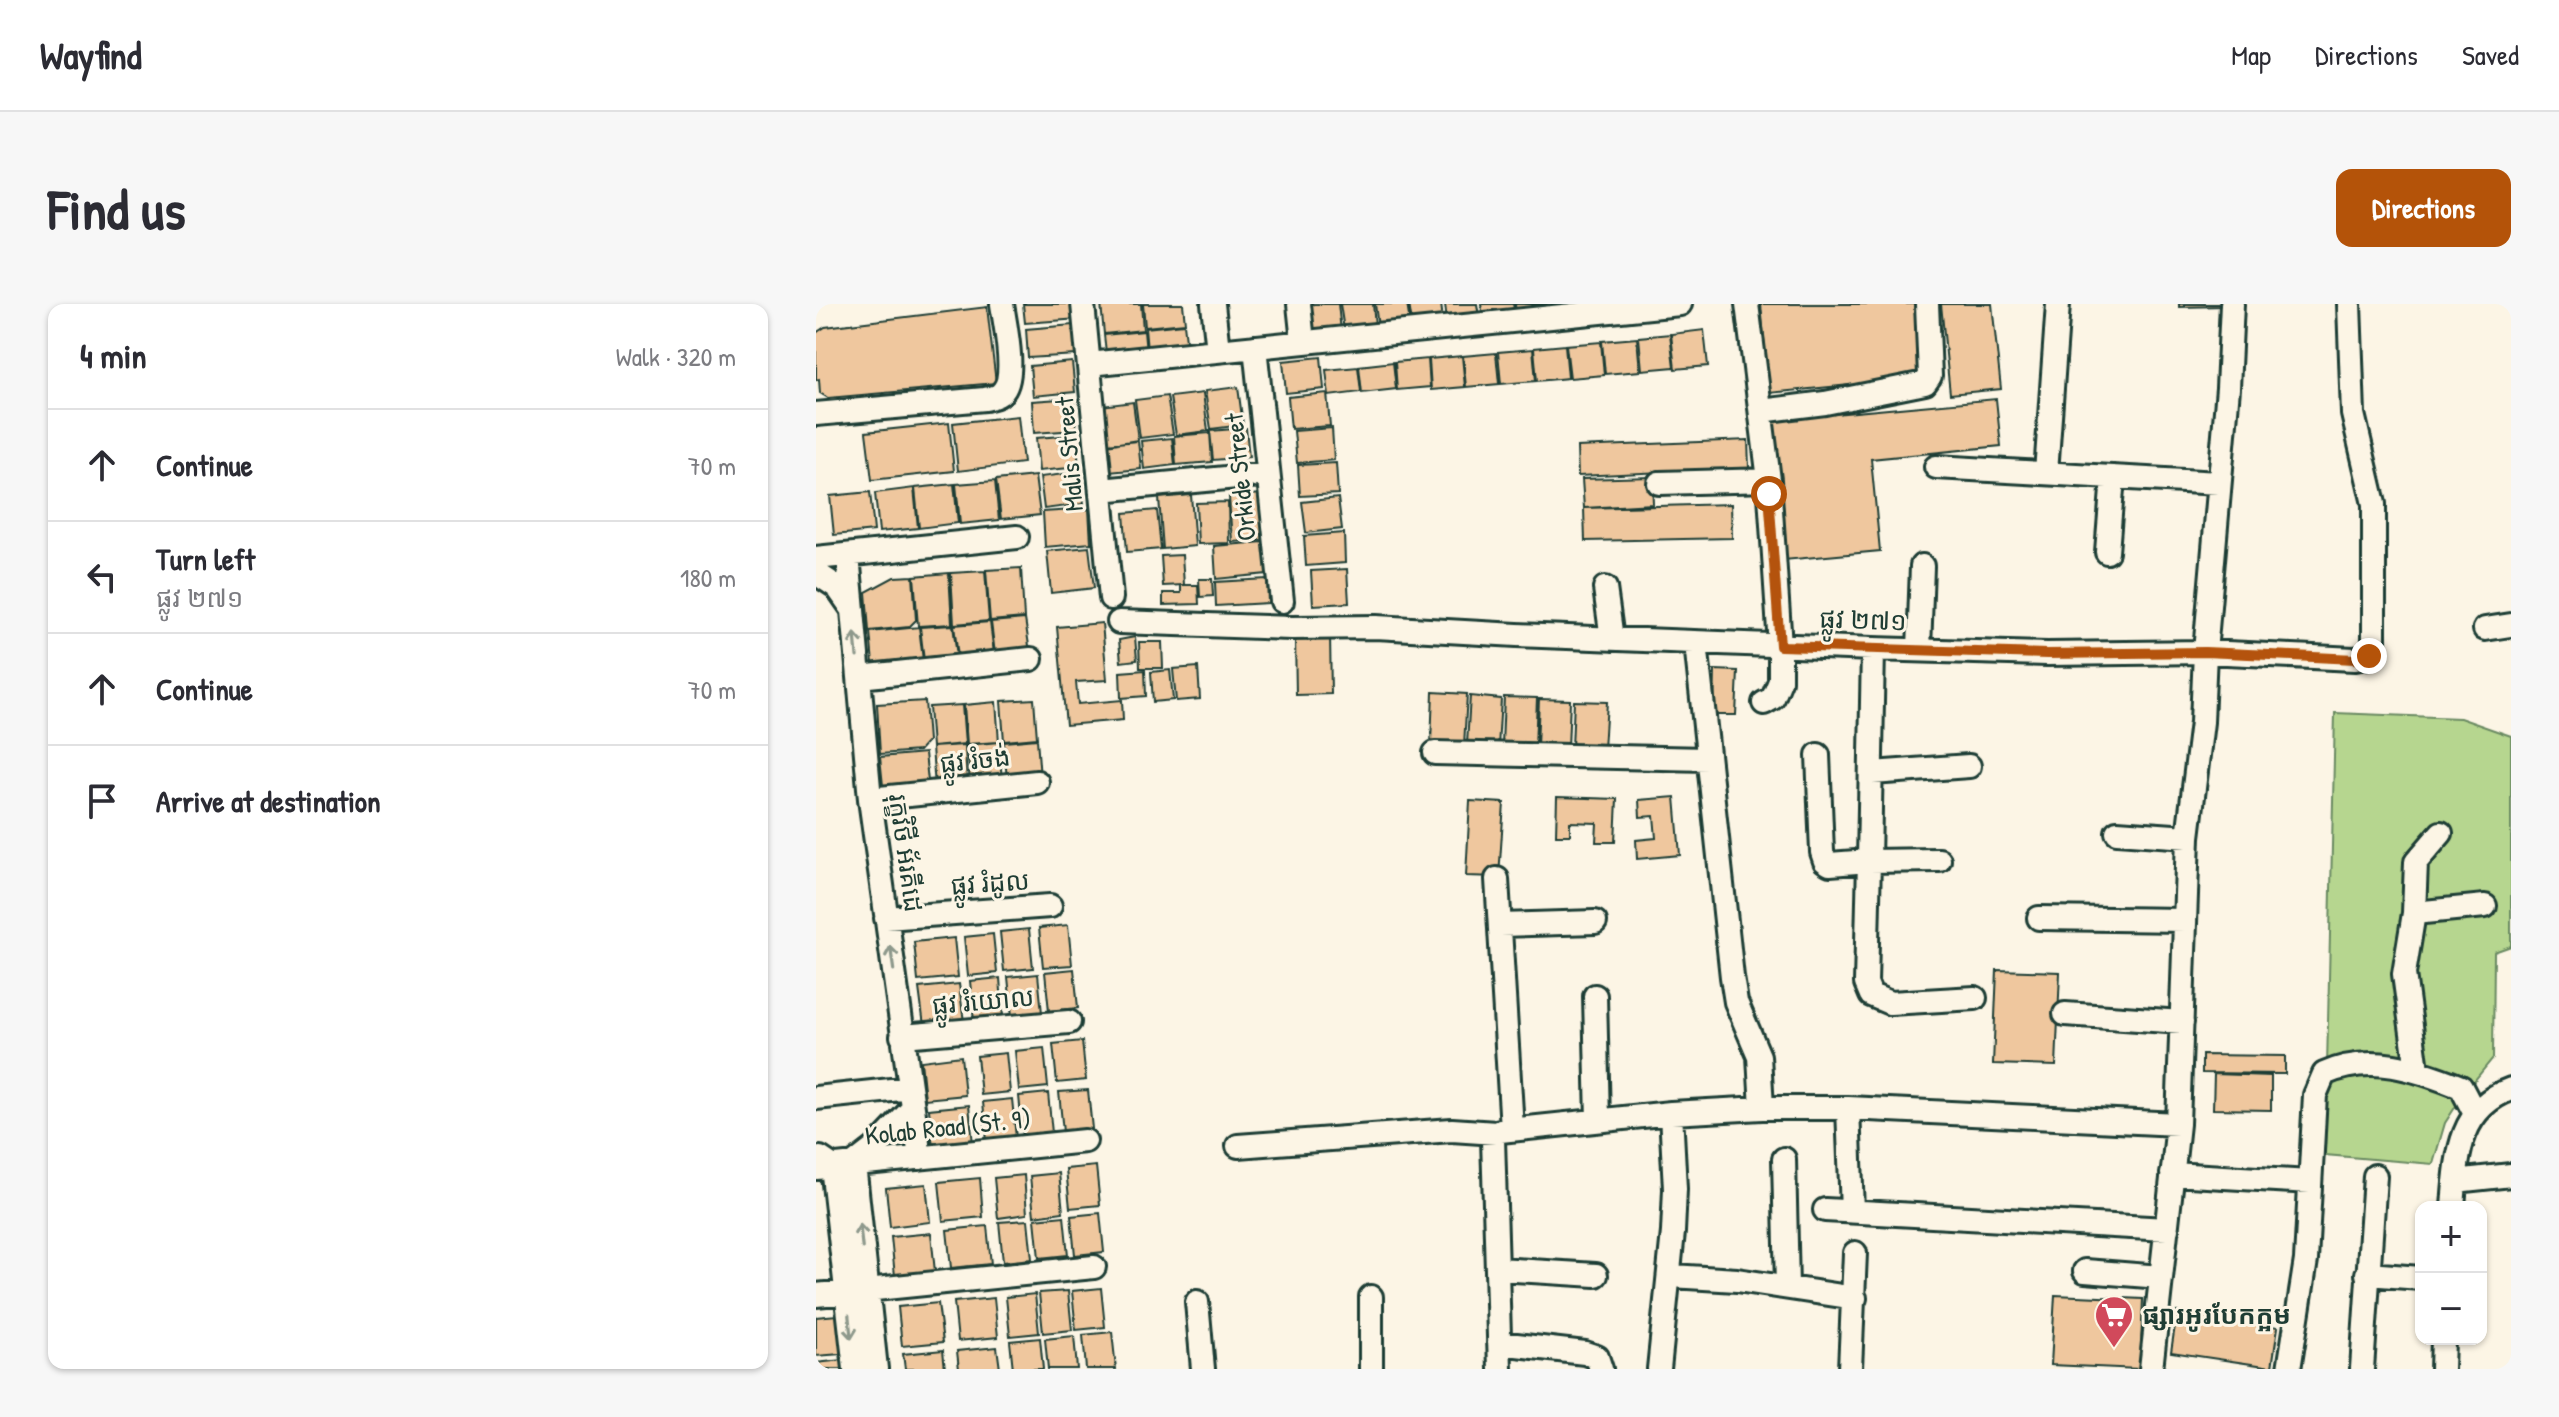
<!DOCTYPE html>
<meta charset="utf-8">
<style>
:root{--surface:#fff;--page:#f7f7f7;--text:#2b2b33;--muted:#7c7c81;--line:#e1e1e2;--accent:#b45309}
body{margin:0;font-family:"Patrick Hand","Noto Sans Khmer",sans-serif;background:var(--page);color:var(--text)}
.controls{position:absolute;right:24px;bottom:24px;display:grid;overflow:hidden;border-radius:16px;box-shadow:0 2px 6px #0004}
.controls button{width:72px;height:72px;display:grid;place-items:center;padding:0;border:0;border-bottom:2px solid var(--line);background:var(--surface);color:var(--text);font:40px sans-serif}
.stop{position:absolute;width:24px;height:24px;margin:-18px;border:6px solid #b45309;border-radius:50%;background:#fff}
.stop.end{background:#b45309;border-color:#fff;box-shadow:0 2px 8px #0008}
.list{margin:0;padding:0;list-style:none}
h2{display:flex;justify-content:space-between;align-items:center;height:104px;margin:0;padding:0 32px;font-size:34px}
h2 small{font-size:26px;font-weight:400;color:var(--muted)}
.list li{display:grid;grid-template-columns:52px 1fr auto;gap:24px;align-items:center;box-sizing:border-box;height:112px;padding:0 32px;border-top:2px solid var(--line)}
.list b{display:block;font-size:30px;white-space:nowrap}
.list p{margin:0;font-size:26px;white-space:nowrap;color:var(--muted)}
.list em{font-size:26px;font-style:normal;color:var(--muted)}
.icon{flex:none;width:44px;height:44px;fill:none;stroke:currentColor;stroke-width:2;stroke-linecap:round;stroke-linejoin:round}
.map{position:relative;flex:none;width:1695px;height:1065px;overflow:hidden;border-radius:16px}
header{display:flex;align-items:center;gap:48px;box-sizing:border-box;height:112px;padding:0 40px;background:var(--surface);border-bottom:2px solid var(--line)}
header strong{font-size:38px}
nav{display:flex;gap:44px;margin-inline-start:auto;font-size:28px}
.intro{display:flex;align-items:center;justify-content:space-between;box-sizing:border-box;height:192px;padding:0 48px}
h1{margin:0;font-size:56px}
.button{padding:20px 36px;border-radius:16px;background:var(--accent);color:#fff;font-size:28px;font-weight:700}
main{display:flex;gap:48px;padding:0 48px}
aside{flex:1;background:var(--surface);border-radius:16px;box-shadow:0 2px 6px #0004}
.map>svg:first-child{display:block}
.green{fill:#b6d68f;stroke:#6a8a62;stroke-width:2}
.building{fill:#efc79e;stroke:#1f3d34;stroke-width:2}
.lines{fill:none;stroke-linecap:round;stroke-linejoin:round}
.minor-casing{stroke:#1f3d34;stroke-width:28}
.minor{stroke:#fcf5e5;stroke-width:22}
.oneway{stroke:#8e998c}
.route{stroke:#b45309;stroke-width:10}
.labels{text-anchor:middle;stroke-width:6;stroke-linejoin:round;paint-order:stroke}
.street-label{font-size:26px;fill:#1f3d34;stroke:#fcf5e5}
.poi-label{font-size:26px;font-weight:bold;fill:#1f3d34;stroke:#fcf5e5;text-anchor:start}
</style>
<header>
<strong>Wayfind</strong>
<nav><a>Map</a><a>Directions</a><a>Saved</a></nav>
</header>
<div class="intro"><h1>Find us</h1><a class="button">Directions</a></div>
<main>
<aside>
<h2>4 min<small>Walk · 320 m</small></h2>
<ul class="list">
<li><svg class="icon" aria-label="ahead" viewBox="0 0 24 24"><path d="M12 20V5M6 11l6-6 6 6"/></svg><div><b>Continue</b></div><em>70 m</em></li>
<li><svg class="icon" aria-label="left" viewBox="0 0 24 24"><path d="M17 20v-9H6M10 6l-5 5 5 5"/></svg><div><b>Turn left</b><p>ផ្លូវ ២៧១</p></div><em>180 m</em></li>
<li><svg class="icon" aria-label="ahead" viewBox="0 0 24 24"><path d="M12 20V5M6 11l6-6 6 6"/></svg><div><b>Continue</b></div><em>70 m</em></li>
<li><svg class="icon" aria-label="arrive" viewBox="0 0 24 24"><path d="M6 21V4h12l-3 4 3 4H6"/></svg><div><b>Arrive at destination</b></div></li>
</ul>
</aside>
<div class="map">
<svg width="1695" height="1065" viewBox="0 0 1695 1065">
<rect width="100%" height="100%" fill="#fcf5e5"/>
<filter id="ink" filterUnits="userSpaceOnUse"><feTurbulence type="fractalNoise" baseFrequency=".0125" numOctaves="2"/><feDisplacementMap in="SourceGraphic" scale="16" xChannelSelector="R" yChannelSelector="G"/><feConvolveMatrix kernelMatrix="1 2 1 2 8 2 1 2 1" color-interpolation-filters="sRGB"/></filter>
<g filter="url(#ink)">
<path class="green" d="M1519,409L1644,414L1695,432V642L1678,648L1677,754L1649,788L1629,819L1617,860L1509,851Z"/>
<path class="building" d="M207,0H261L263,15L209,19Z
M285,0H325L327,26L288,30Z
M327,0H367L369,19L329,23Z
M490,0H522L525,27L494,30Z
M524,0H557L559,22L528,26Z
M559,0H591L594,19L562,23Z
M593,0H625L627,16L596,20Z
M629,0H661L663,13L631,17Z
M665,0H697L699,9L667,13Z
M699,0H731L732,6L700,10Z
M945,0H1098L1105,74L953,89Z
M1125,0H1176L1185,85L1134,90Z
M1363,0H1408V2L1363,3Z
M171,3L180,79L12,94L4,89L3,75L0,76V29L9,23Z
M368,20L372,53L332,58L329,24Z
M257,21L260,51L212,54L210,25Z
M888,26L892,62L859,65L855,30Z
M328,27L331,60L292,65L288,31Z
M854,30L858,63L826,66L823,33Z
M821,34L824,67L789,70L786,37Z
M785,38L788,71L754,74L750,41Z
M749,41L752,74L721,77L718,44Z
M717,45L720,77L685,80L682,48Z
M680,49L683,80L650,83L647,52Z
M646,52L649,83L615,86L613,55Z
M505,53L508,85L470,89L467,57Z
M612,55L614,83L581,86L579,58Z
M256,58L259,88L217,92L214,62Z
M577,58L580,85L546,89L543,62Z
M542,63L545,88L513,92L510,66Z
M422,83L427,121L395,125L389,87Z
M387,89L392,127L360,131L354,93Z
M511,89L514,122L475,125L472,93Z
M351,92L357,130L324,134L319,96Z
M258,94L260,126L218,129L216,97Z
M1180,95L1185,142L1055,155L1064,247L968,256L954,116Z
M317,98L322,136L290,141L285,102Z
M202,112L207,159L142,167L137,119Z
M133,119L138,167L56,176L50,128Z
M430,124L433,153L397,156L394,127Z
M516,124L518,156L481,159L478,127Z
M394,129L396,158L360,161L358,132Z
M260,131L263,163L223,167L220,134Z
M356,134L359,161L328,165L325,137Z
M932,136L933,164L762,172L761,143Z
M322,137L325,165L293,168L290,140Z
M520,159L522,190L484,192L482,161Z
M264,168L268,200L228,205L224,173Z
M219,172L224,211L185,215L180,176Z
M836,173L837,200L768,204L766,175Z
M179,177L183,216L144,220L140,180Z
M138,180L142,219L103,224L99,184Z
M98,184L102,224L63,228L59,189Z
M54,188L58,227L18,231L14,192Z
M444,190L447,236L416,238L413,193Z
M375,191L379,242L347,245L343,194Z
M522,194L526,225L490,229L486,198Z
M412,198L413,239L382,240L380,199Z
M915,200L916,234L769,237L768,204Z
M273,205L275,239L229,243L227,208Z
M341,206L345,245L311,248L308,209Z
M528,229L529,259L490,262L488,232Z
M448,238L451,270L400,275L398,242Z
M273,243L278,284L235,289L231,247Z
M366,251L368,281L347,282L345,252Z
M205,264L208,314L174,317L170,266Z
M531,265L533,299L497,301L495,267Z
M169,267L173,317L138,320L135,269Z
M133,269L136,320L102,322L98,272Z
M97,272L100,316L93,323L53,327L50,288L78,273Z
M383,275H396L397,292L384,293Z
M451,275L452,299L400,302L399,278Z
M365,281H382L383,300L347,301V289H365Z
M209,315L215,355L180,358L175,318Z
M174,318L179,358L143,361L138,321Z
M286,319L291,376L260,378L262,400L306,396L307,416L250,421L241,323Z
M137,321L142,361L109,365L104,323Z
M103,323L108,365L58,370L54,328Z
M514,331L515,390L480,391L479,332Z
M319,333L321,356L305,358L303,336Z
M323,338H346L347,364H324Z
M382,363L384,395L360,397L357,365Z
M329,366L330,392L305,394L304,368Z
M354,366L357,396L337,398L335,368Z
M899,366L922,367L920,411H898Z
M617,388L651,390L648,441L615,440Z
M654,392L685,395L682,443L651,440Z
M688,393L721,394L719,443L686,442Z
M218,395L221,434L188,437L185,397Z
M723,395L754,396L752,444L721,443Z
M109,397L112,437L103,447L64,450L61,400Z
M758,397L791,398L788,445L756,444Z
M180,398L183,438L151,440L148,401Z
M146,401L149,440L116,443L113,403Z
M221,435L224,474L191,477L188,438Z
M183,438L186,478L154,480L151,441Z
M149,441L151,480L119,483L116,443Z
M109,449L113,487L68,491L64,453Z
M741,493L801,495L799,538H780L781,519L754,518V531H740Z
M859,493L864,551L821,555L820,536L840,534L838,512L824,513L823,496Z
M654,497L688,499L683,573L650,572Z
M252,621L256,661L227,663L223,624Z
M213,625L217,664L188,667L184,628Z
M177,630L181,669L152,672L148,633Z
M138,634L142,673L102,677L98,638Z
M258,665L262,704L233,707L229,668Z
M1181,666L1244,668L1240,762L1177,760Z
M222,670L226,709L196,712L192,673Z
M184,674L187,714L158,717L154,677Z
M143,680L148,718L108,722L103,684Z
M266,737L270,776L241,779L237,740Z
M228,744L232,783L203,786L199,747Z
M190,749L194,788L165,791L161,752Z
M1386,751L1469,752V770L1386,769Z
M145,752L149,791L109,795L105,757Z
M1398,770L1455,772V806L1397,805Z
M272,786L276,825L247,828L243,788Z
M232,789L236,829L207,832L203,792Z
M196,795L200,834L171,837L167,798Z
M153,801L157,840L117,844L113,805Z
M280,862L284,901L254,904L250,865Z
M243,869L247,908L218,912L214,872Z
M208,871L211,910L182,914L178,874Z
M164,874L167,913L127,917L123,878Z
M110,880L114,918L74,923L70,884Z
M284,909L288,948L259,951L255,912Z
M248,912L252,951L223,954L219,915Z
M212,916L216,955L187,958L183,918Z
M171,922L175,960L135,964L131,926Z
M115,929L119,968L79,972L75,933Z
M285,984L289,1023L260,1026L256,987Z
M252,987L256,1026L227,1029L223,989Z
M219,990L223,1029L194,1032L190,993Z
M1239,991L1327,995L1324,1065L1235,1061Z
M178,994L182,1033L142,1037L138,998Z
M122,999L127,1038L86,1042L82,1003Z
M1361,1008L1462,1023L1456,1063L1355,1048Z
M21,1011L25,1050L0,1052V1013Z
M296,1028L300,1065H270L267,1031Z
M258,1032L261,1065H232L229,1035Z
M224,1034L227,1065H197L194,1037Z
M181,1043L184,1065H143L141,1047Z
M127,1046L129,1065H89L87,1050Z
M27,1056L28,1065H0V1059Z"/>
<g class="lines">
<g class="minor-casing">
<path id="minor" d="M267,0L295,294
M397,0L402,47
M483,0L487,38
M931,0L953,176L964,342V377L957,394L948,399
M439,43L466,297
M273,60L864,0
M945,107L1009,99L1109,79L1114,72L1111,0
M0,110L169,95C174,94 182,93 186,88C201,74 189,20 186,0
M1120,163L1403,179
M1230,169L1242,0
M843,179L953,176
M285,186L452,170
M1291,248L1297,173
M32,251L54,495L104,854
M0,254L201,233
M0,269L21,283L37,306
M789,284L796,335
M303,318L476,324L560,323L701,331L1057,345L1231,350L1389,348L1539,355L1553,352L1558,341V200L1537,110L1533,0
M1669,325L1695,321
M880,339L916,673L920,698L943,752L946,804
M1057,345L1053,557L1123,556
M1103,346L1106,262
M43,373L215,355
M619,449L891,455
M1002,451L1006,548L1009,557L1014,560L1053,557L1050,679L1055,691L1074,699L1159,694
M1056,469L1153,462
M54,495L221,478
M1301,528L1372,533
M681,575L696,825
M1598,609L1600,558L1625,529
M70,614L234,602
M1223,614L1369,616
M684,621L779,618
M779,692L782,816
M1249,710L1366,718
M86,732L253,718
M1601,766L1588,670L1598,609L1669,602
M0,794L94,784
M1032,804L1036,907
M422,842L636,826L680,829
M4,854L16,862L39,1065
M968,855L971,983
M0,864L269,837
M1356,870L1494,878
M1639,877L1695,871
M1637,903C1641,854 1642,804 1695,785
M1009,906L1351,925
M681,965L780,971
M1269,967L1345,973
M1551,970L1605,974
M855,972L921,976L1039,994
M0,991L278,963
M381,998L387,1065
M683,1039L769,1049L781,1053L785,1065
M60,1065L38,860L60,843L97,804
M555,1065V993
M684,1065L677,835L680,829L684,827L855,809L946,804H1032L1362,820
M843,1065L857,928L859,885L855,809
M1034,1065L1039,949
M1335,1065L1362,820L1372,533L1386,418L1389,348L1412,84L1416,0
M1473,1065L1490,956L1499,791L1508,770C1555,749 1600,765 1645,783L1658,808
M1546,1065L1559,872
M1626,1065L1627,1035"/>
</g>
<use href="#minor" class="minor"/>
</g>
<defs><path id="oneway-shaft" d="M-6 0H5M1.5-3L5.5 0L1.5 3" fill="none" stroke-width="1.6" stroke-linecap="round" stroke-linejoin="round" transform="scale(2)"/></defs>
<g class="oneway">
<use href="#oneway-shaft" transform="translate(40 341) rotate(-95)"/>
<use href="#oneway-shaft" transform="translate(76 654) rotate(-98)"/>
<use href="#oneway-shaft" transform="translate(45 932) rotate(-96)"/>
<use href="#oneway-shaft" transform="translate(34 1023) rotate(84)"/>
</g>
</g>
<g class="lines" filter="url(#ink)">
<path class="route" d="M953,190L964,342L1231,350L1389,348L1539,355L1553,352"/>
</g>
<defs>
<g id="supermarket-pin" transform="scale(2)"><path d="M0 17L-7.5 6A9.5 9.5 0 1 1 7.5 6Z" fill="#d1495b" stroke="#fcf5e5"/><path d="M-6-5.5h2.5l.6 2H6L4.5 2H-2.5L-4.4-4H-6ZM-1.5 3.2a1.3 1.3 0 1 0 .1 0ZM3 3.2a1.3 1.3 0 1 0 .1 0Z" fill="#fff"/></g>
</defs>
<g fill-rule="evenodd">
<use href="#supermarket-pin" x="1298" y="1011"/>
</g>
<g class="labels">
<g class="street-label">
<text transform="translate(253 150) rotate(-95)" y="9">Malis Street</text>
<text transform="translate(424 173) rotate(-96)" y="9">Orkide Street</text>
<text transform="translate(1047 316) rotate(2)" y="9">ផ្លូវ ២៧១</text>
<text transform="translate(159 456) rotate(-6)" y="9">ផ្លូវ រំចង់</text>
<text transform="translate(90 549) rotate(82)" y="9">រុក្ខវិថី អ័រគីដេ</text>
<text transform="translate(174 579) rotate(-4)" y="9">ផ្លូវ រំដូល</text>
<text transform="translate(167 697) rotate(-5)" y="9">ផ្លូវ រំយោល</text>
<text transform="translate(132 823) rotate(-6)" y="9">Kolab Road (St. 9)</text>
</g>
<g class="poi-label">
<text x="1326" y="1020">ផ្សារអូរបែកក្អម</text>
</g>
</g>
</svg>
<div class="controls">
<button>+</button>
<button>−</button>
</div>
<div class="stop" style="left:953px;top:190px"></div>
<div class="stop end" style="left:1553px;top:352px"></div>
</div>
</main>
